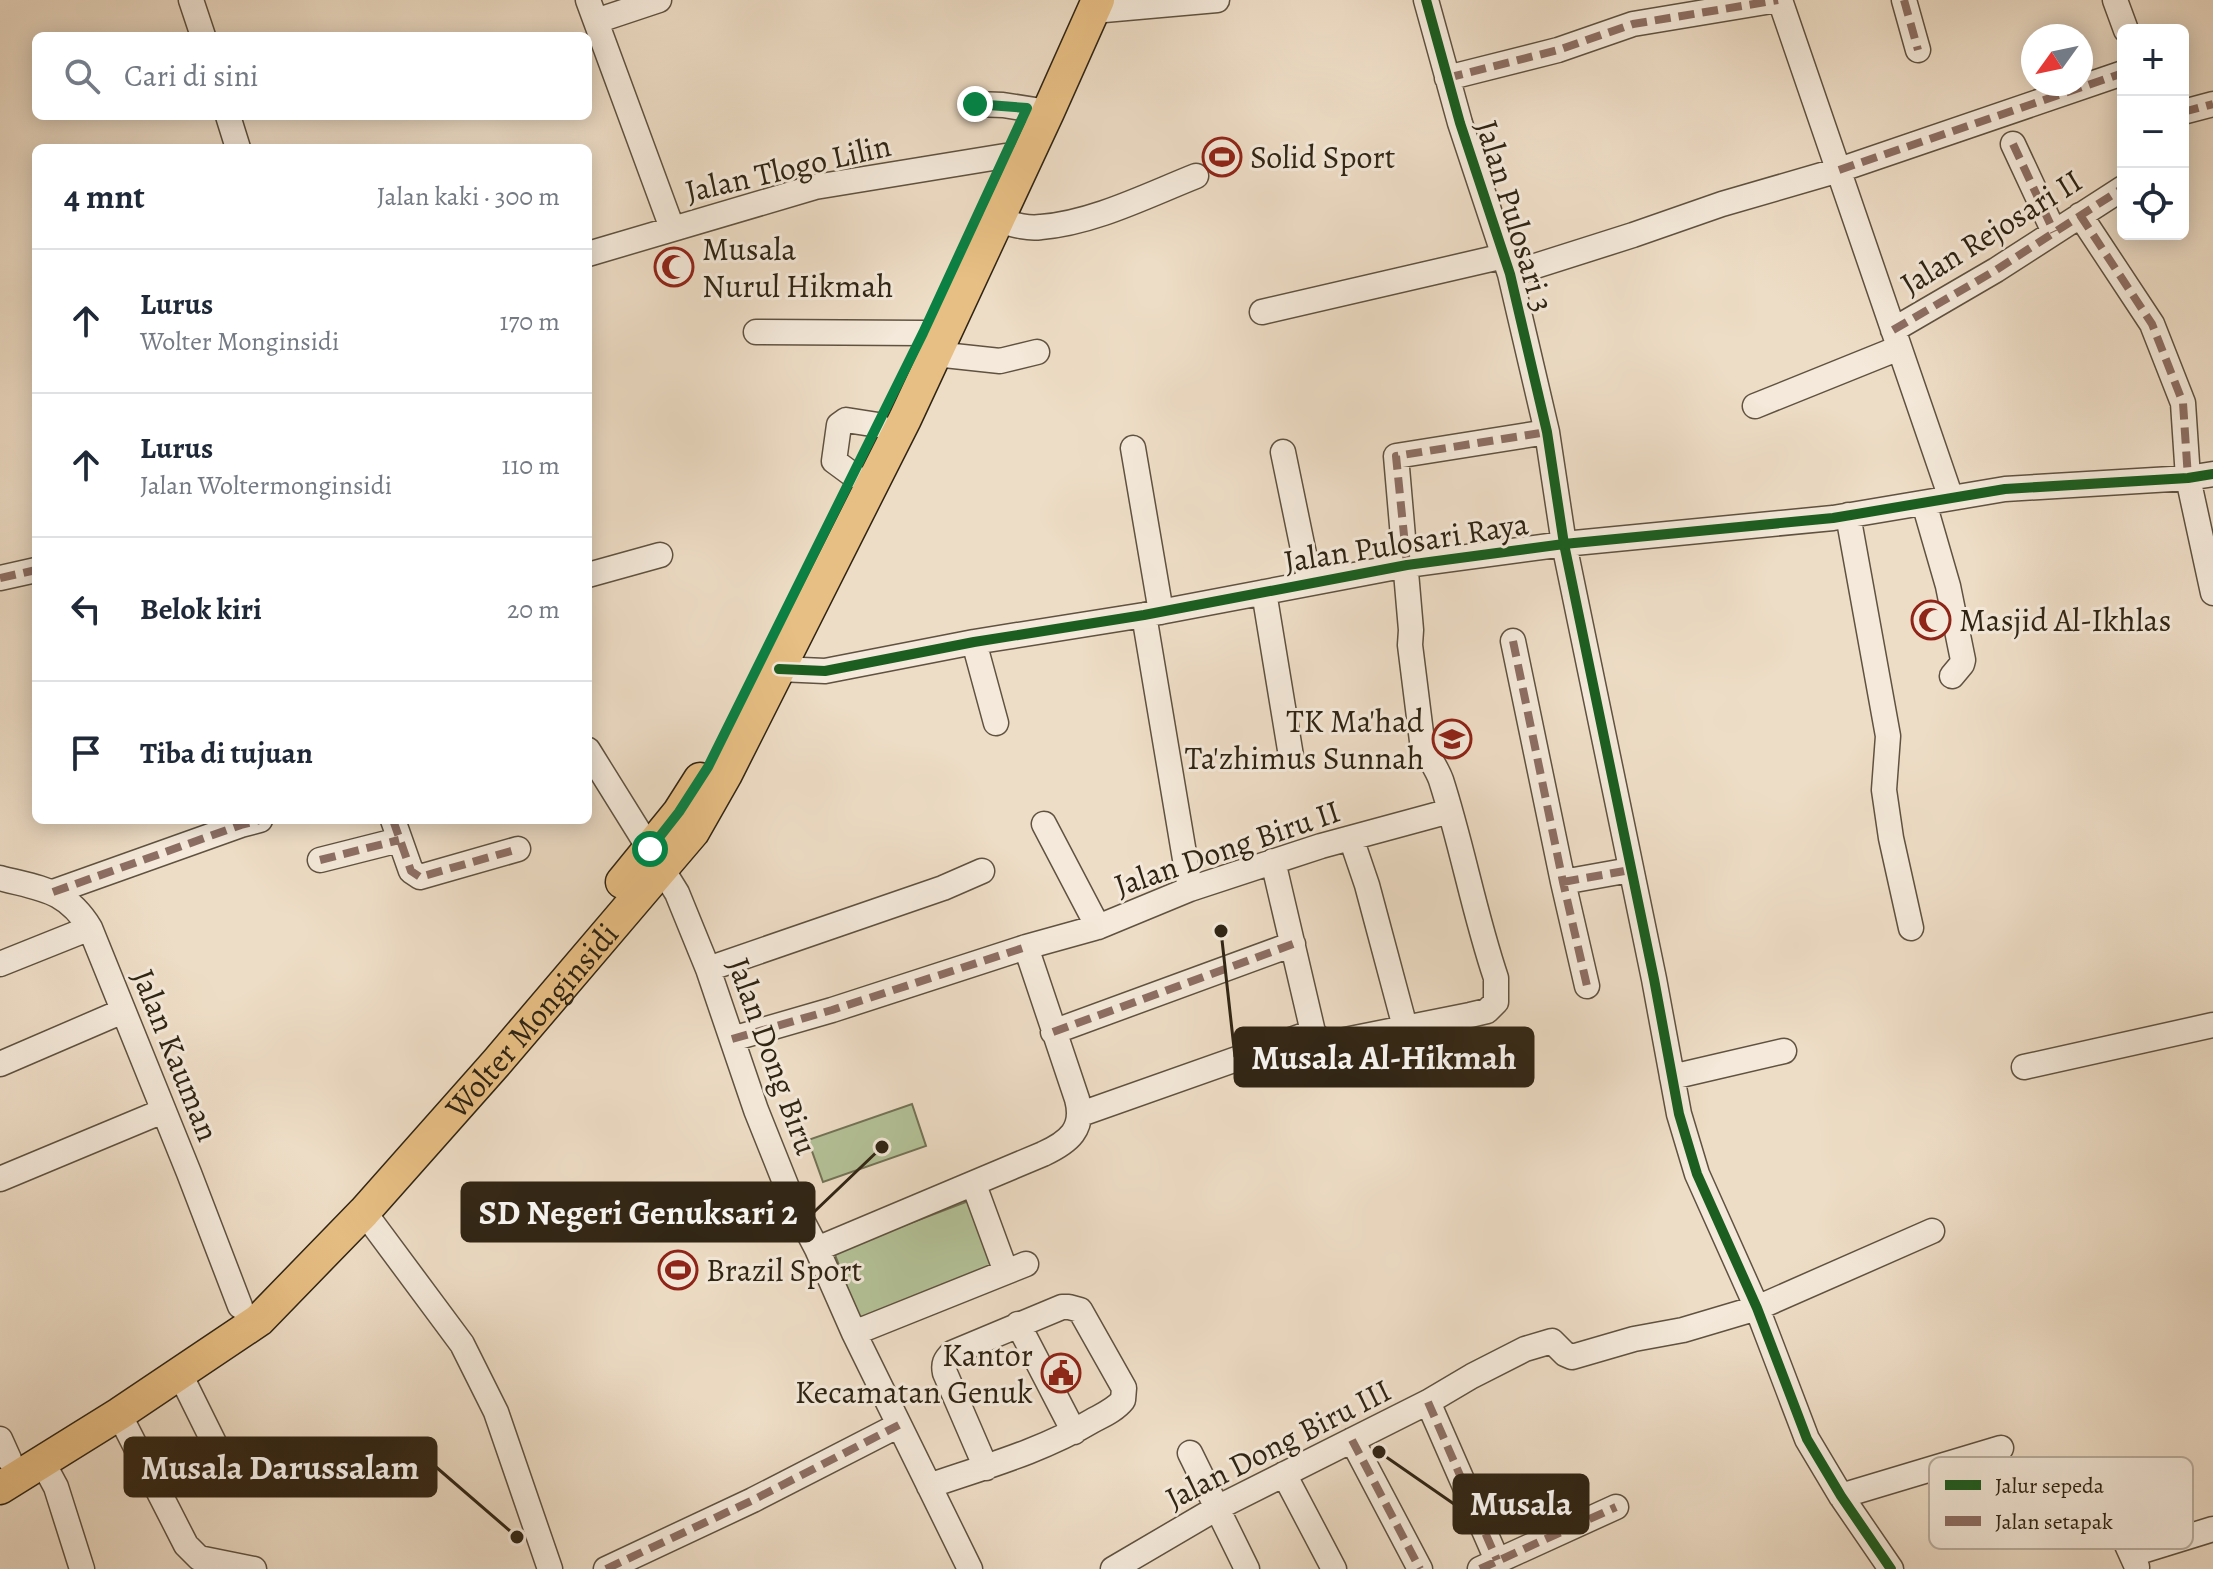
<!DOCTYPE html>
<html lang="id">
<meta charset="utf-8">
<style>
:root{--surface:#fff;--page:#f6f6f7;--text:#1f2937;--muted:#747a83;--line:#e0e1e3}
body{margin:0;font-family:Alegreya,serif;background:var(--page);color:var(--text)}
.controls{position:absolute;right:24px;top:24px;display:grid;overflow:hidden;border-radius:12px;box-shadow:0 4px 20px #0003}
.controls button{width:72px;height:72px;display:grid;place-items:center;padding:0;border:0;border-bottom:2px solid var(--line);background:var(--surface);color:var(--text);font:40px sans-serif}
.compass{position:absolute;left:2021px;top:24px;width:72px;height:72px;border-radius:50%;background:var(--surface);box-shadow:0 4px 20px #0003;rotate:237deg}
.stop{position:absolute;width:24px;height:24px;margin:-18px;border:6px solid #0b8043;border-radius:50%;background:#fff}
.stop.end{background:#0b8043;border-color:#fff;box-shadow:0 2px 8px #0008}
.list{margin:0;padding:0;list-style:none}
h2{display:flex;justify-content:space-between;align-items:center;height:104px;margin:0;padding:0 32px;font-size:34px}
h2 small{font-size:26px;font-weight:400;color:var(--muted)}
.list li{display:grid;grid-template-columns:52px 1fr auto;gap:24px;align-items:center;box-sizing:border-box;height:144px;padding:0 32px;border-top:2px solid var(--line)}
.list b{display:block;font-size:30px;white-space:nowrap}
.list p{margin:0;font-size:26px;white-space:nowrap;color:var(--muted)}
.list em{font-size:26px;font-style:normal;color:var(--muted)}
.icon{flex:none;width:44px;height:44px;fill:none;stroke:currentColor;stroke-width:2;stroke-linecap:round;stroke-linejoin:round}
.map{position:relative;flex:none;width:2213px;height:1569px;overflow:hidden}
.search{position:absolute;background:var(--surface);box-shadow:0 4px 20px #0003;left:32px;top:32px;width:560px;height:88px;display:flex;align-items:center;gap:20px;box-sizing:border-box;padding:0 28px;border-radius:12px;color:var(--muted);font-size:30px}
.panel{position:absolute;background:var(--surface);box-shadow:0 4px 20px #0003;left:32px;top:144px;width:560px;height:680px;border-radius:12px}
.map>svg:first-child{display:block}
.green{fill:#b4c298;stroke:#727356;stroke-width:2}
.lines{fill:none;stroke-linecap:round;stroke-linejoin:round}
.minor-casing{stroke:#5f5240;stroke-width:27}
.major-casing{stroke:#2f2414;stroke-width:35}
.minor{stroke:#f4e9da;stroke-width:24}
.major{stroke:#e7be83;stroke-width:32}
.quiet{stroke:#8d6e63;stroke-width:8;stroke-dasharray:16 8;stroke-linecap:butt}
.cycleway-casing{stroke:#f4e9da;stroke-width:15}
.cycleway{stroke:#1b5e20;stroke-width:10}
.route{stroke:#0b8043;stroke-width:10}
.labels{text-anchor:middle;stroke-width:6;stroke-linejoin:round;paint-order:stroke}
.poi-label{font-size:32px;fill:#2f2414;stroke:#f4e9da;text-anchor:start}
.street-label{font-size:32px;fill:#2f2414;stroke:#f4e9da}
.key{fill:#f4e9da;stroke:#b9ae9f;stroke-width:2}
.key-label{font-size:22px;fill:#2f2414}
.leader{fill:none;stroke:#2f2414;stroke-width:3}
.callout-dot{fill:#2f2414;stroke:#f4e9da;stroke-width:3}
.callout{fill:#2f2414;stroke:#2f2414;stroke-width:3}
.callout-label{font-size:34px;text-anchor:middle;font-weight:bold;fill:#fff}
</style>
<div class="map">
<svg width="2213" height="1569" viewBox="0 0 2213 1569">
<rect width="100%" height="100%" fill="#eeddc6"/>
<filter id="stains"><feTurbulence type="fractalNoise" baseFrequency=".0025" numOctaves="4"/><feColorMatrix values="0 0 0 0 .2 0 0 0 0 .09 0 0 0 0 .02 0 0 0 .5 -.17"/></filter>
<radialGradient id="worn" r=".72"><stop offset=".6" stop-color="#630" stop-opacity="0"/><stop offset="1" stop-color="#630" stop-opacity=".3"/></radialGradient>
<path class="green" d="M912,1104L926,1146L823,1182L808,1140Z
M971,1200L998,1269L860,1322L834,1252Z"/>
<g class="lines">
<g class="minor-casing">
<path id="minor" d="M191,0L203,36
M588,0L672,228
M1426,0L1460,123L1510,274L1547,432L1564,544L1654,979L1679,1114L1697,1174L1757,1308L1807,1439L1841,1496L1891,1569
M1780,0L1951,498
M1904,0L1918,50
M2115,0L2126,30
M1093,11L1217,0
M596,21L659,0
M1447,78L1558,50L1633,24L1778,0
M975,104L1003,105L1048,112
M2183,112L2213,104
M228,116L238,148
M2013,144L2054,232
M2080,215L2152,324L2183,403L2188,478L2213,593
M998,220C1012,224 1026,229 1041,227C1093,223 1148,195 1196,176
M588,254L815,187L1005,156
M1510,274L1633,235L1722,204L1839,170L2123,73
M1262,312L1504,256
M1893,330L1996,270L2123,188
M756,332L923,333
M935,354L1000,361L1037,352
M1755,406L1899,348
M1133,448L1161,612
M1283,452L1310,583
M853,475L834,461L839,425L846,420L878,425
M1924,503L1948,586L1963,660L1962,664L1952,676
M1848,515L1888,736L1884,790L1891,838L1911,928
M588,575L660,555
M0,578L36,570
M1264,592L1291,756
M1144,615L1190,889
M1513,641L1563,882L1587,986
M974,642L996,723
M779,669L825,671L974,642L1144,615L1407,565L1564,544L1833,518L2005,489L2188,478L2213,474
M588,750L677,893L708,969L756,1110L794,1205L817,1249L854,1333L970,1569
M393,820L411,871L420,877L518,849
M1044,824L1098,927
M1351,838L1367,885L1405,1027
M320,860L399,840
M1273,861L1313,1032
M0,878C41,889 66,889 90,928L189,1173L240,1306
M1563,882L1630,870
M53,892L241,825L260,820
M0,964L90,928
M708,969L943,888L982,871
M1053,1032L1293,944
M732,1039L832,1010L1026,947L1098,927L1190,889L1321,846L1450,811
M0,1064L123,1011
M2024,1067L2213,1025
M1672,1077L1784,1051
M1081,1114L1313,1032L1321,1041L1330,1043L1470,1015L1487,1011L1496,1002V978C1474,913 1462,845 1441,780C1436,766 1426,755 1422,741L1410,645L1411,630L1396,456L1547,432
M0,1179L163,1111
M974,1185L1006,1272
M364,1212L462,1344L496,1412L550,1569
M817,1249L1043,1154C1069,1142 1085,1129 1077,1099L1026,947
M1018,1324L1074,1432
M854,1333L1026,1264
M180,1374L231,1477
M1428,1402L1497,1560
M119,1414L186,1545L199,1558L254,1569
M0,1439L9,1459
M1352,1440L1420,1569
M1190,1453L1247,1569
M42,1461L56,1487L82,1569
M1284,1474L1334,1569
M929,1486C984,1467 1042,1451 1092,1421C1103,1415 1115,1410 1123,1400L1124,1388L1080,1310L1069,1307H1062L952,1353C945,1360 943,1364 945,1373L986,1468
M1841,1496L2001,1448
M2113,1514L2137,1567
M2132,1554L2213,1529
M606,1569L753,1500L899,1425
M1113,1569L1217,1508L1428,1402L1472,1376L1525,1349L1552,1341L1565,1354L1572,1357L1634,1339L1683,1330L1757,1308L1932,1231
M1480,1569L1616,1507"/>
</g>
<g class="major-casing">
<g id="major">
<path d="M622,882L679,812L700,779"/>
<path id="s1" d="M0,1488L119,1414L259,1320L364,1212L497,1062L693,832L726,774L905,419L1048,112L1098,0"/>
</g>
</g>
<use href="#minor" class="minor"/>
<use href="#major" class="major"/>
<path class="quiet" d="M1904,0L1918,50
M1447,78L1558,50L1633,24L1778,0
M2183,112L2213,104
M2013,144L2054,232
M1839,170L2123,73
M2080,215L2152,324L2183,403L2188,478
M1893,330L1996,270L2123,188
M1407,565L1396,456L1547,432
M0,578L36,570
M1513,641L1563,882L1587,986
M393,820L411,871L420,877L518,849
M320,860L399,840
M1563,882L1630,870
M53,892L241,825L260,820
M1053,1032L1293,944
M732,1039L832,1010L1026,947
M1428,1402L1497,1560
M1352,1440L1420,1569
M606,1569L753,1500L899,1425
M1480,1569L1616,1507"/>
<g class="cycleway-casing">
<path id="cycleway" d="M1426,0L1460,123L1510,274L1547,432L1564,544L1654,979L1679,1114L1697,1174L1757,1308L1807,1439L1841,1496L1891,1569
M779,669L825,671L974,642L1144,615L1407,565L1564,544L1833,518L2005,489L2188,478L2213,474"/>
</g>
<use href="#cycleway" class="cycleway"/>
</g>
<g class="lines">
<path class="route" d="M650,849L679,812L708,767L923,333L1027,108L975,104"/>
</g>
<defs>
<g id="stadium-ring" transform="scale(2)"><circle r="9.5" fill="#f4e9da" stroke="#8f2418" stroke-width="1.5"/><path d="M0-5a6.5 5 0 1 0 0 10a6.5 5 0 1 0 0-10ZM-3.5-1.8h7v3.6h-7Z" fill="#8f2418"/></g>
<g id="mosque-ring" transform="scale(2)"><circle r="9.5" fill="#f4e9da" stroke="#8f2418" stroke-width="1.5"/><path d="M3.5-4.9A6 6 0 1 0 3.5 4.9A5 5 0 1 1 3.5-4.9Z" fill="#8f2418"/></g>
<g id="school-ring" transform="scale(2)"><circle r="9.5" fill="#f4e9da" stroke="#8f2418" stroke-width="1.5"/><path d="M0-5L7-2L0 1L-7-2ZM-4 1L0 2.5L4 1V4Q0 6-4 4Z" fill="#8f2418"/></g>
<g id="civic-ring" transform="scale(2)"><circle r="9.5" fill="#f4e9da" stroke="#8f2418" stroke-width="1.5"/><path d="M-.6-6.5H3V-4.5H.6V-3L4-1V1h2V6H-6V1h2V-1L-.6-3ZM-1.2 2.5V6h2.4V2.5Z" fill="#8f2418"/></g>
</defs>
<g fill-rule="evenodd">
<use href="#stadium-ring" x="1222" y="157"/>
<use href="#mosque-ring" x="674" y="267"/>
<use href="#mosque-ring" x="1931" y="620"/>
<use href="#school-ring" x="1452" y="739"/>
<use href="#stadium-ring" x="678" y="1270"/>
<use href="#civic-ring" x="1061" y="1373"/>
</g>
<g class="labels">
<g class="poi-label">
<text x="1250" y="168">Solid Sport</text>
<text x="702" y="260">Musala<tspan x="702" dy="37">Nurul Hikmah</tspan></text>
<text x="1959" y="631">Masjid Al-Ikhlas</text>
<text x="1424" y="732" text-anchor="end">TK Ma'had<tspan x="1424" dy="37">Ta'zhimus Sunnah</tspan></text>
<text x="706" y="1281">Brazil Sport</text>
<text x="1033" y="1366" text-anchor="end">Kantor<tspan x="1033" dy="37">Kecamatan Genuk</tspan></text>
</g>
<g class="street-label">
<text transform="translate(788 168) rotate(-13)" y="11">Jalan Tlogo Lilin</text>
<text transform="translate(1515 216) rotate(73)" y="11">Jalan Pulosari 3</text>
<text transform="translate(1991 232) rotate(-32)" y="11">Jalan Rejosari II</text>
<text transform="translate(1406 542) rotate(-9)" y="11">Jalan Pulosari Raya</text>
<text transform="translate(1227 848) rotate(-19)" y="11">Jalan Dong Biru II</text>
<text dy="11" stroke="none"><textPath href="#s1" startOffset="714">Wolter Monginsidi</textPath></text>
<text transform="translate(176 1055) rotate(68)" y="11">Jalan Kauman</text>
<text transform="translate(773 1056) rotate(70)" y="11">Jalan Dong Biru</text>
<text transform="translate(1278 1444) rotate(-27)" y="11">Jalan Dong Biru III</text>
</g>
</g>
<rect x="1929" y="1457" width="264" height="92" rx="12" class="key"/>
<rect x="1945" y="1480" width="36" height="10" fill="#1b5e20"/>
<rect x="1945" y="1516" width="36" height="10" fill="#8d6e63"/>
<g class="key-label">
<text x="1995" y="1493">Jalur sepeda</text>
<text x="1995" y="1529">Jalan setapak</text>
</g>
<path class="leader" d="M1221 931L1235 1057M882 1147L814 1212M517 1537L436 1467M1379 1452L1454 1504"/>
<g class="callout-dot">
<circle cx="1221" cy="931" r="8"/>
<circle cx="882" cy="1147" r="8"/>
<circle cx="517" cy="1537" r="8"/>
<circle cx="1379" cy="1452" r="8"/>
</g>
<g class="callout">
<rect x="1235" y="1028" width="298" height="58" rx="8"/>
<rect x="462" y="1183" width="352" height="58" rx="8"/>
<rect x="125" y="1438" width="311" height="58" rx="8"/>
<rect x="1454" y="1475" width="134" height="58" rx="8"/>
</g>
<g class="callout-label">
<text x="1384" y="1069">Musala Al-Hikmah</text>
<text x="638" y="1224">SD Negeri Genuksari 2</text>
<text x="280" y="1479">Musala Darussalam</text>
<text x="1521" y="1515">Musala</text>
</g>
<rect width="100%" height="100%" filter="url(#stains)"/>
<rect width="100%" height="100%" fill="url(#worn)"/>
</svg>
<div class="controls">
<button>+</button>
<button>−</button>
<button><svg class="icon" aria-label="locate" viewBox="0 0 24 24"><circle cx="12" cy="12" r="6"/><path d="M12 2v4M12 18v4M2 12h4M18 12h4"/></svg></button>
</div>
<svg class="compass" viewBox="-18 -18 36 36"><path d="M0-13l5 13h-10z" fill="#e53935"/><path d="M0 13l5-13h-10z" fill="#747a83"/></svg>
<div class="stop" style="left:650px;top:849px"></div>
<div class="stop end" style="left:975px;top:104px"></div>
<div class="search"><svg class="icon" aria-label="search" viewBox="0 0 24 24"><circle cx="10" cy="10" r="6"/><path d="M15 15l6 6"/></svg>Cari di sini</div>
<section class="panel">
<h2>4 mnt<small>Jalan kaki · 300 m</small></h2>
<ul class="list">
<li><svg class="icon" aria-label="ahead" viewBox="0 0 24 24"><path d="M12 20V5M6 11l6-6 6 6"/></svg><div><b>Lurus</b><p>Wolter Monginsidi</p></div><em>170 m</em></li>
<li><svg class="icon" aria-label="ahead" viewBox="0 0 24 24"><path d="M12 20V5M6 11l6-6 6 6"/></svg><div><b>Lurus</b><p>Jalan Woltermonginsidi</p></div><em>110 m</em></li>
<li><svg class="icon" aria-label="left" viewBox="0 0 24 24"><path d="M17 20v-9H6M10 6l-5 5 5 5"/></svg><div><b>Belok kiri</b></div><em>20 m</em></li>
<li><svg class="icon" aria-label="arrive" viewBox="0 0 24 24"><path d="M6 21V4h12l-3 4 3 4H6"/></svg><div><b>Tiba di tujuan</b></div></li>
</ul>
</section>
</div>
